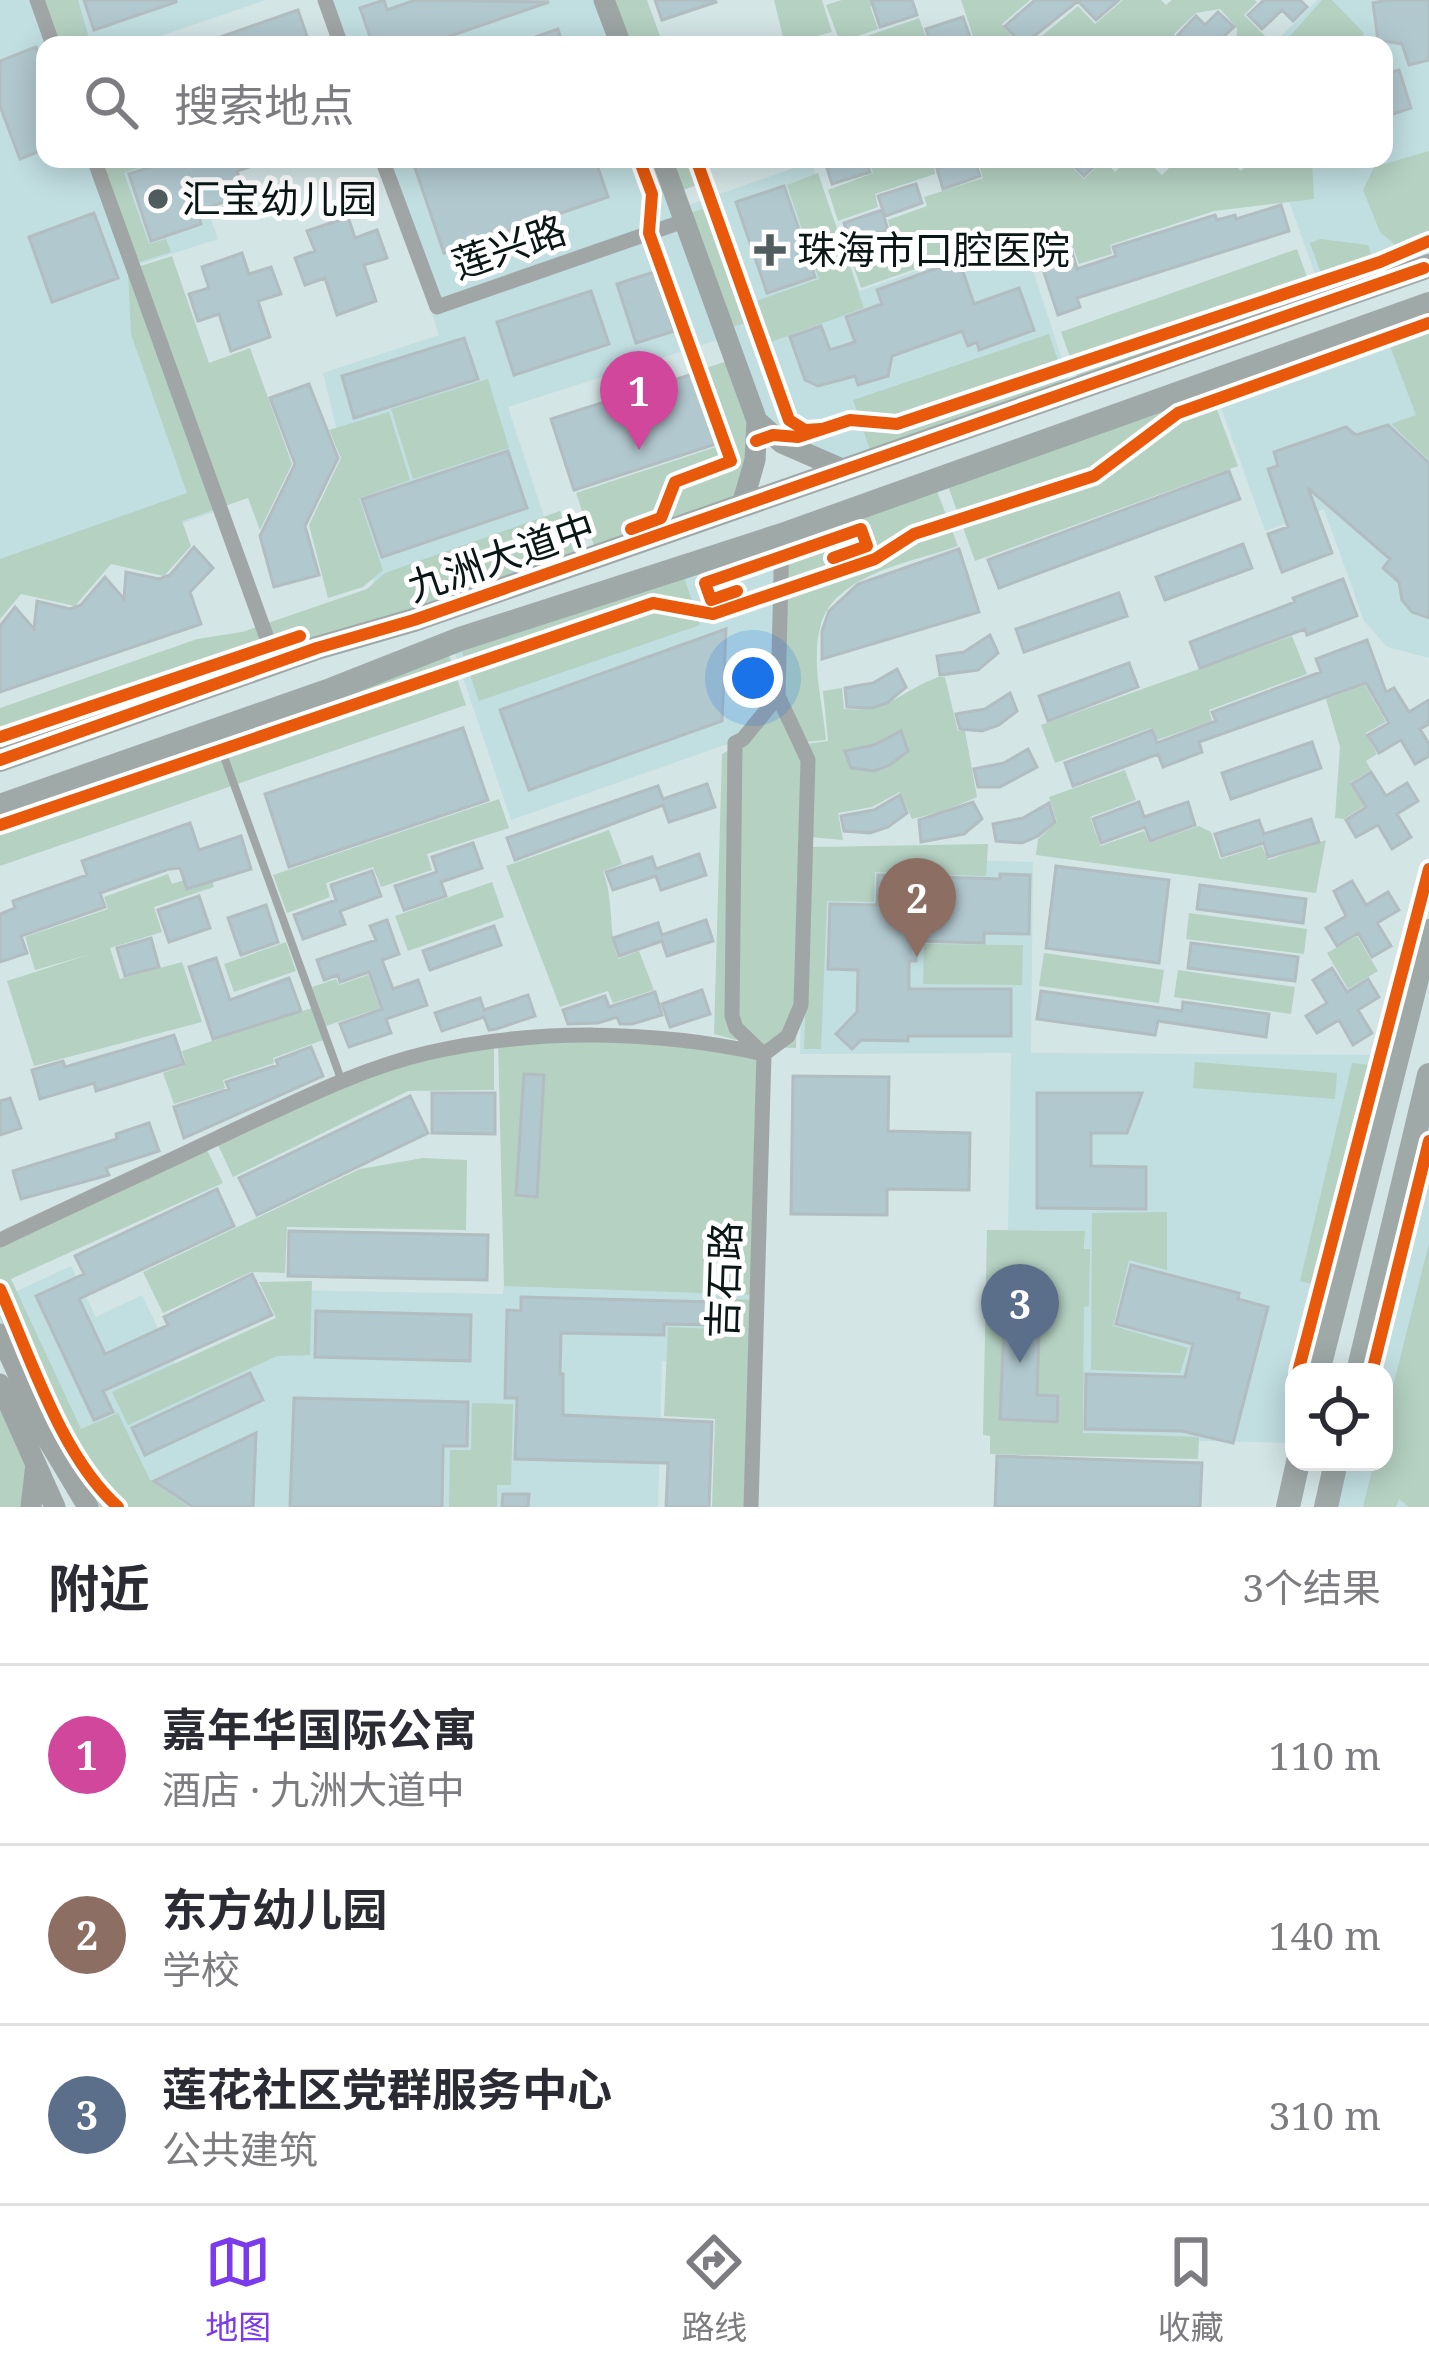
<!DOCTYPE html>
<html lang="zh">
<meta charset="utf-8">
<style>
:root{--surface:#fff;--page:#f7f7f7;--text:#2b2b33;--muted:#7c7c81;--line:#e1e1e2;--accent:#7c3aed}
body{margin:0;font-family:"Noto Serif","Noto Sans SC",serif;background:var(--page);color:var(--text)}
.controls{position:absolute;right:36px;bottom:36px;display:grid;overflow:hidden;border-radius:24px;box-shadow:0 6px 30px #0003}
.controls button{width:108px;height:108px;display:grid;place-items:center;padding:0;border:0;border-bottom:3px solid var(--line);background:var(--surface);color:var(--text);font:60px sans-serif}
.you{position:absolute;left:753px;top:678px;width:42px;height:42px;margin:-30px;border:9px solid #fff;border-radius:50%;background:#1a73e8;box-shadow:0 0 0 18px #1a73e833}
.badge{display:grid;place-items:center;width:78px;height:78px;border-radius:50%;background:var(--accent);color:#fff;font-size:39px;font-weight:700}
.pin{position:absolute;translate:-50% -99px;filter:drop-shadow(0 3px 6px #0008)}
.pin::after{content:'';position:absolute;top:63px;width:42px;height:36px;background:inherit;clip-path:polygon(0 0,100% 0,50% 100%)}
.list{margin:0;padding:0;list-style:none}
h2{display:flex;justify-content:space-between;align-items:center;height:156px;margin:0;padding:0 48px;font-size:51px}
h2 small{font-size:39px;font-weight:400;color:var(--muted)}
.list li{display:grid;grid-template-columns:78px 1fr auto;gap:36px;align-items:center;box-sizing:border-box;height:180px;padding:0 48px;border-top:3px solid var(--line)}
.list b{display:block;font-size:45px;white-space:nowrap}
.list p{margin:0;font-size:39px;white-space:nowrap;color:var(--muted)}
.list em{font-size:39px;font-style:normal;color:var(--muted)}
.icon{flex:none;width:66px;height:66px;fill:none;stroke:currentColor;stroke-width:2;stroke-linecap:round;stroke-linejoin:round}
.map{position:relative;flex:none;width:1429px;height:1507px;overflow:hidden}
.search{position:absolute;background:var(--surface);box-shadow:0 6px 30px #0003;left:36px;right:36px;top:36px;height:132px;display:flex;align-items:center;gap:30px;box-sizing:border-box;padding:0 42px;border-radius:24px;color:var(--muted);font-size:45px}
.sheet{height:696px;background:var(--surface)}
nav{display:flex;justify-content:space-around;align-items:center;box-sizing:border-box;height:168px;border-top:3px solid var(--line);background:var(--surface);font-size:33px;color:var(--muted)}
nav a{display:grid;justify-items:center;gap:6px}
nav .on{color:var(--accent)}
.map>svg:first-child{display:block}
.built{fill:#c1dee1}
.green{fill:#b4d1c2}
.building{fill:#b1c8cf;stroke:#b1bdc0;stroke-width:3}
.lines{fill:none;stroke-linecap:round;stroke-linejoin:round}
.service{stroke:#a0a6a5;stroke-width:8}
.minor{stroke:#a0a6a5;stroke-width:15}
.secondary{stroke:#9da5a5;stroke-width:21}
.primary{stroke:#9ea9a8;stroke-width:24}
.cycleway-casing{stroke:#fff;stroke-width:20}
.cycleway{stroke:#e8590c;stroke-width:12}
.poi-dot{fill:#515e5f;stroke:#fff;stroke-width:4.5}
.labels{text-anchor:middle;stroke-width:10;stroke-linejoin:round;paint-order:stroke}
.poi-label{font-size:39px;fill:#0b1617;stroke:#fff;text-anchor:start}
.street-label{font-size:39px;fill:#0b1617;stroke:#fff}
</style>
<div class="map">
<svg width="1429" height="1507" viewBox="0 0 1429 1507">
<rect width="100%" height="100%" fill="#d4e5e6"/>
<path class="built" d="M0,0H266L134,45H45V159H191L218,239L137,265L225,508L0,589Z
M326,0H604L620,45H342Z
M1317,0H1429V265L1325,302L1284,187L1282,159H1384V45H1278V39Z
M382,159H662L680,208L811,162L860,291L1021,234L1072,390L844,470L758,421L727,337L508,407L561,569L385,630L323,373L439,335Z
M1429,305V658L1387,647L1364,621L1324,509L1265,531L1212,382Z
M781,535L778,696L742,739L511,820L451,642Z
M805,856L1033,862L1031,1053L1397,1055L1317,1372H1294V1443L1082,1438L1085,1231L1008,1230L1011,1053L800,1054Z
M1429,1077V1507H1326L1337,1462H1384V1372H1358Z
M71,1266L96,1317L142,1295L182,1378L283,1331V1290L503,1294L504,1286L757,1295L755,1365L662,1361L658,1507H92L0,1334V1299Z"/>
<path class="green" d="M33,0H78L91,45H49Z
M607,0H647L661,39L643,45H623Z
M774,0H822L832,32L785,45Z
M842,0H888L870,6L878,29L840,42L826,5Z
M961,0H1030L1002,24L1019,45H976Z
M1123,0H1161L1166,5L1172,0H1255L1257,2L1244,15L1274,45H1236L1237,28L1220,9L1196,13L1174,34L1182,45H1031L1078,6L1095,24Z
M1322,0H1332L1364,33L1357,45H1282Z
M919,18L929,45H841Z
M1429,151V241L1400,249L1380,232L1363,190L1374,167Z
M89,159H162L124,173L149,244L166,239L171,252L127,266Z
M665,159H699L707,181L678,192Z
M868,159H958L934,167L935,174L875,194L878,207L838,221L828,190L873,173Z
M983,159H1069L1067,162L1084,179L1104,160L1115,172L1129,159H1145L1162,175L1178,159L1192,167L1200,159H1228L1241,171L1254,159H1267L1272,163L1277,159H1312L1314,199L1214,211L1110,245L1112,254L1079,264L1068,233L1031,246L1024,231L861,288L847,247L891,232L888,220L927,206L924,197L983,178L978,161Z
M818,173L864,308L771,342L756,301L819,279L787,185Z
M717,204L757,319L730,328L690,213Z
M1320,239L1368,245L1379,278L1329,295L1310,243Z
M1297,249L1315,300L1079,382L1061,332Z
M172,256L209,363L250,348L292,464L260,530L248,498L182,521L191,546L164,576L111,564L75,606L21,594L0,619V559L187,493L131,334L128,270Z
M1429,308V460L1391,424L1416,415L1382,325Z
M1049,334L1067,388L871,453L853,400Z
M731,360L753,421L737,504L596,551L576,493L719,446L696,371Z
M488,379L509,448L413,479L391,409Z
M1209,388L1238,466L975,561L947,483Z
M389,412L410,480L359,498L383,570L363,587L328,598L309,525L341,458L329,430Z
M935,486L958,546C913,562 832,574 820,628C811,662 823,705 826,740L805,742L782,696L788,539Z
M560,511L577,561L0,766V708L197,639L242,632L367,589L385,573Z
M683,574L700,625L479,701L461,649Z
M1292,636L1307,674L1209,710L1212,721L1157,740L1151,728L1055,763L1041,725Z
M448,652L466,705L0,866V806Z
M938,677H945L958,731H965L977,797L944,811L912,819L900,792L872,807L838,813L843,840L809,837L805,744L828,741L823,691L842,688L844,709C887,713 900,692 938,677Z
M1365,685L1386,722L1366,733L1377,754L1366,761L1371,770L1350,783L1364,806L1344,819L1335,818L1340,747L1326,699Z
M777,706L803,762L796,1048L763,1047L714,1034L722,754L745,741Z
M1125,770L1136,800L1090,817L1100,846L1144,831L1149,843L1199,826L1211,832L1220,859L1262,846L1268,860L1326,840L1316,893L1036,855L1038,839L1057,822L1049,797Z
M499,799L509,828L427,854L432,870L381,887L373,867L326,883L330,897L287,913L273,875Z
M609,830L622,864L603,871C614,900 608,929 618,959L639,951L654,990L613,1003L608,991L560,1007L506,866Z
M988,844L986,876L875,872L874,902L827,901L821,1049H804L812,847Z
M209,872L214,887L154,907L162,932L110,948L120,979L182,962L202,1022L34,1066L7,981L91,954L35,970L25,937L108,909L104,897L168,874L172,884Z
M492,882L504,917L408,951L395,916Z
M1189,913L1307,929L1304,954L1186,939Z
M1357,936L1378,971L1348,989L1327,953Z
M286,942L296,971L234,992L224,964Z
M924,944L1023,945L1022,985L923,984Z
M1044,953L1164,970L1159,1003L1039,986Z
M1178,970L1295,987L1291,1014L1174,997Z
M368,975L380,1008L326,1026L312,987L336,979L339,985Z
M312,1008L323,1040L273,1058L274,1063L223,1080L225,1088L174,1104L163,1073L186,1065L182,1051Z
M594,1036L763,1054L757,1295L504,1286L498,1041Z
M494,1047V1090L408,1091L233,1177L218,1145L342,1084L427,1058Z
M1195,1062L1337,1073L1335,1099L1193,1088Z
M1352,1063L1369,1065L1324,1287L1300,1281Z
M206,1148L223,1183L11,1279L81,1429L118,1413L150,1480L189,1507H100L86,1493L58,1445L0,1317V1245Z
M423,1158L467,1160L466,1230L287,1227L285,1273L251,1272L163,1313L143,1272L360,1169Z
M1167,1212V1270L1129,1260L1113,1326L1188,1348L1180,1373L1091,1370L1092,1213Z
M987,1230L1085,1231L1084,1249H1090L1089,1306L1084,1307L1083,1433L1199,1437L1198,1459L990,1454V1436L983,1435Z
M1429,1243V1507H1409L1399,1499L1396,1507H1363L1374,1462H1384V1422Z
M312,1281L310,1355L277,1356L128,1425L112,1392L276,1318L259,1282Z
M718,1298L754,1300L746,1507H712L715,1419L664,1416L668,1327L716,1329Z
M472,1403L513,1404L511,1485H497V1507H449L450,1450H471Z
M0,1405L35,1463L31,1507H0Z"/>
<path class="building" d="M84,0H176V2L94,30Z
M384,0L387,10L415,0L549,2L424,45H373L360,8Z
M655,0H715L716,2L662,20Z
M871,0H912L917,15L880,27Z
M1035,0H1119L1096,20L1078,1L1023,45L1005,26Z
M1264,0H1300L1307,7L1293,21L1282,10L1262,29L1248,15Z
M1387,0H1429V60L1409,65L1402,44L1378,40L1373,3Z
M298,10L310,45H204L203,43Z
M1218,12L1234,27L1222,38L1229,45H1188L1178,35L1196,16L1205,25Z
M963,17L970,37L931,45L926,29Z
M558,29L563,45H519L518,43Z
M36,47L45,71V149L20,159L0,106V61Z
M1399,70L1411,108L1384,117V74Z
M176,159H266L267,161L237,171L245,195L197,211L201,224L151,241L129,174Z
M412,159H595L608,197L444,253Z
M843,159H865L870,172L832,184L826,165Z
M967,159H974L980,176L943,189L937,169Z
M1067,159H1102L1084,176Z
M916,184L922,203L885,216L878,196Z
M784,186L815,277L767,293L736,202Z
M1281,205L1289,231L1077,298L1080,307L1058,315L1036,248L1068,238L1077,269L1116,256L1113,247L1215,215L1217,220L1235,215L1236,219Z
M882,210L888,230L851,242L844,223Z
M94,213L118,278L52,302L29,237Z
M348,217L355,238L377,230L387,258L364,265L376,301L337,315L325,278L305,285L295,258L315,251L307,231Z
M242,253L249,274L271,267L281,294L258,301L270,337L231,351L219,314L198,321L189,294L209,288L202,267Z
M959,260L974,304L1019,288L1034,330L979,350L977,342L968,346L962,331L892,356L888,376L858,385L855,376L818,386L805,380L790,337L821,326L830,350L855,342L846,317L882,304L877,290Z
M654,272L674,331L636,343L617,284Z
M591,291L609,344L514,375L497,322Z
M464,338L478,379L354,418L342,376Z
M693,374L716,444L574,490L551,419Z
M309,384L338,458L305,526L319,575L274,587L260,536L295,464L270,398Z
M1388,425L1429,463V618L1412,612L1402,600L1399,582L1383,568L1390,559L1308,488L1332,553L1282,572L1268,534L1288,527L1268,469L1278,466L1274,452L1346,427L1356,435Z
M508,451L527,508L382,557L362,499Z
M1229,471L1240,499L999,588L988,560Z
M1243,544L1252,568L1165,600L1156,577Z
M194,547L213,568L190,592L201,624L0,692V626L15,607L34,629L37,601L70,609L81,605L105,577L124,599L126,572L159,579L170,575Z
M959,549L979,612L822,659V631L829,611L858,584Z
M1343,579L1357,616L1307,635L1305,629L1200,668L1190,642L1295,602L1293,598Z
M1119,593L1127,616L1024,652L1016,629Z
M726,629L722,721L529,790L500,710Z
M990,635L998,653L978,670L940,675L937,656L964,652Z
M1367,640L1386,692L1394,688L1409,712L1429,700V724L1420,729L1429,744V756L1415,764L1401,740L1379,753L1368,735L1389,723L1366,683L1199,742L1202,752L1163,767L1158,754L1073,786L1065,763L1152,730L1157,743L1216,721L1212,712L1321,672L1316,659Z
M1129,663L1138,687L1048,721L1039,696Z
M897,669L906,687L887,703L872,708L847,707L845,688L873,683Z
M1010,693L1017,711L999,725L982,731L960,729L956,714L985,709Z
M463,728L488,800L289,867L265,794Z
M901,731L908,751L890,765L874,771L851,768L845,751L874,745Z
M1312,742L1321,768L1231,799L1222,773Z
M1028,749L1037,767L1000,787H978L974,769L1004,763Z
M1371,772L1386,796L1407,783L1418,801L1397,814L1411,837L1392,849L1378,825L1356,837L1346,820L1366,807L1352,784Z
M707,784L715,807L669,822L663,805L515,860L507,838L658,786L663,799Z
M900,795L907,813L888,827L870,833L844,831L841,816L874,810Z
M973,802L982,819L964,834L921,842L919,820Z
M1139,802L1144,817L1188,802L1195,825L1150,841L1145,827L1101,843L1093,819Z
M1049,803L1055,822L1038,836L1022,843L996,841L993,824L1023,818Z
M1311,819L1319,842L1268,857L1264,843L1222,856L1215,834L1259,820L1264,834Z
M190,823L199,850L241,836L251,869L187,889L180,868L169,869L100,893L105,907L21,936L27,953L0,962V914L15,908L13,901L87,875L82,861Z
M473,843L482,868L441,882L446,896L404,910L395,886L437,872L432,857Z
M699,854L706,875L661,890L656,876L613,890L606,872L652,857L656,869Z
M1056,866L1169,880L1159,963L1046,948Z
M372,871L381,896L340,911L345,924L303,939L294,915L336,900L331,885Z
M1000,874L1030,875L1029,934L984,933V943L917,941L916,961H909V989H1011V1036H908V1041L861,1040L852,1049L836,1034L857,1012L858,970L828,969L830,904L877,905L878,875L1000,879Z
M1352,881L1366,905L1388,892L1399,910L1377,923L1391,946L1372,957L1358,933L1337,946L1326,928L1346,916L1334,891Z
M1200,885L1306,899L1303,923L1197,909Z
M199,896L210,928L169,942L158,910Z
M266,905L278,942L241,955L228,918Z
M387,920L399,954L382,960L393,989L418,980L427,1005L386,1019L391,1033L349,1047L340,1024L382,1009L369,972L340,982L338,975L324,980L317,960L376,940L370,926Z
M706,920L713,941L667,956L662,941L619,956L613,938L658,923L662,935Z
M494,926L501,945L430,970L423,951Z
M151,938L159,967L125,976L117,948Z
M1191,943L1298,957L1295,981L1188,968Z
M216,958L230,1000L289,978L301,1011L213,1039L189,967Z
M1332,968L1347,992L1368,979L1379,997L1358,1010L1372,1033L1353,1045L1339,1020L1317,1033L1306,1016L1327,1003L1313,980Z
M702,990L710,1014L670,1027L662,1004Z
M1041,991L1182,1011L1183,1002L1269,1014L1266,1037L1158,1021L1155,1035L1037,1019Z
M655,992L662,1015L632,1024H620L617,1017L598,1023L568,1024L563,1010L605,996L609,1007Z
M528,995L535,1016L496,1029L489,1030L484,1017L442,1031L435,1013L480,998L484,1010Z
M174,1035L184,1064L96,1091L94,1083L40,1099L32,1070L63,1061L65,1067Z
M311,1047L323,1076L184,1138L174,1107L229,1089L226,1082L278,1065L276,1060Z
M524,1074L544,1075L537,1197L516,1195Z
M793,1076L889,1077L888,1131L970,1133L969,1190L887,1189V1215L791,1214Z
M432,1093H495V1134L432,1133Z
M1037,1093H1142L1127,1133H1091V1166L1146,1167V1209L1037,1208Z
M410,1096L428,1133L257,1215L239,1178Z
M10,1098L21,1128L0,1135V1101Z
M149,1123L159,1151L106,1168L109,1175L21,1199L13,1171L117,1139L116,1134Z
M217,1189L234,1226L79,1299L105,1354L168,1325L164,1317L252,1274L272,1315L103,1391L113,1412L94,1420L36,1296L84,1274L75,1256Z
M289,1231L488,1235L487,1280L288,1276Z
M1131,1265L1239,1293L1238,1299L1268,1307L1233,1443L1182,1431L1085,1429L1086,1374L1185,1377L1193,1344L1116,1324Z
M521,1297L714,1302L713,1325L664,1324V1335L561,1333L560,1374H563V1415L712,1422L709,1507H666L668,1463L515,1459L517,1398H505L507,1310L521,1311Z
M316,1311L471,1315L470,1361L315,1357Z
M1004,1330L1039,1331L1037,1395L1058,1396L1057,1422L1000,1419Z
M250,1373L263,1400L145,1455L132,1428Z
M294,1398L468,1402L467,1446H443L442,1507H290Z
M256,1433L253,1507H193L154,1481Z
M997,1456L1202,1463L1200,1507H995Z
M503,1494H529L528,1507H502Z"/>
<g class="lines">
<path class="service" d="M215,732L341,1079"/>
<path class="minor" d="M37,0L53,45
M325,0L341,45
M94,159L276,663
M382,159L437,307L684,221
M761,1052L736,1028L732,1016L735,743L743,739L778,696
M0,1240C77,1203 155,1168 232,1131C295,1102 359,1069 427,1053C535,1028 656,1030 764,1054L788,1036L801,1005L808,760L778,696L782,535
M751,1507L764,1054"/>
<path class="secondary" d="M604,0L621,45
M662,159L757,421L755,460L742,505
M757,421L782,443L844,470
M0,1334L48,1440L88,1507
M0,1384L55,1507
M31,1507L36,1464"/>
<path class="primary" d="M0,760L317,648L414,620L1429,266
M0,806L333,689L460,639L782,535L1429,304
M1318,1372L1429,931
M1358,1372L1429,1075
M1288,1507L1298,1462
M1326,1507L1336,1462"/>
<g class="cycleway-casing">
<path id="cycleway" d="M696,159L789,420L805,430L821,429
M756,441L773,435L798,437L850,420L897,424L1380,262L1429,241
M631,529L661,518L675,482L731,461L649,233L652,194L639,159
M737,591L711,600L705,583L861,529L867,546L833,558
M0,737L300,636
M0,760L317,648L414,620L1424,268
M0,825L653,603L713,614L875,559L914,534L1094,476L1178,413L1429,323
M0,1289C31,1358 61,1456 118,1507
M1298,1372L1429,869
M1372,1372L1429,1141"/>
</g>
<use href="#cycleway" class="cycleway"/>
</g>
<g class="poi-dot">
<circle cx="158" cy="199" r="12"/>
<path d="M764 232h12v12h12v12h-12v12h-12v-12h-12v-12h12z"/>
</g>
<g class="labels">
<g class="poi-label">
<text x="182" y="213">汇宝幼儿园</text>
<text x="797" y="264">珠海市口腔医院</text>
</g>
<g class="street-label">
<text transform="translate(509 247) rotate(-19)" y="14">莲兴路</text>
<text transform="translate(501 557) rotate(-19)" y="14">九洲大道中</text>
<text transform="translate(724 1280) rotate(-88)" y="14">吉石路</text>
</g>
</g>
</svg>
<div class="controls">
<button><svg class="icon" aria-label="locate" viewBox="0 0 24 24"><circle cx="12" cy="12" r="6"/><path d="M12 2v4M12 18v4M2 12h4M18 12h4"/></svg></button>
</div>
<div class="you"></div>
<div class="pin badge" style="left:639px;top:450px;background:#d1479c">1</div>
<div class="pin badge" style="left:917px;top:957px;background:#8d6e63">2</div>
<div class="pin badge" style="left:1020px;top:1363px;background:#5c6f8a">3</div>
<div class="search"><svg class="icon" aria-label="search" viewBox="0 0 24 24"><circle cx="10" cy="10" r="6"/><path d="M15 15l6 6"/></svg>搜索地点</div>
</div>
<section class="sheet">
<h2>附近<small>3个结果</small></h2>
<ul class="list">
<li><span class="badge" style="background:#d1479c">1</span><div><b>嘉年华国际公寓</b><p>酒店 · 九洲大道中</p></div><em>110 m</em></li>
<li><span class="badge" style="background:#8d6e63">2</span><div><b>东方幼儿园</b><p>学校</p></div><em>140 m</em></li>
<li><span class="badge" style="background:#5c6f8a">3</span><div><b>莲花社区党群服务中心</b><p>公共建筑</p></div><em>310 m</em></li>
</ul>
</section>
<nav>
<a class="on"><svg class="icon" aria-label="map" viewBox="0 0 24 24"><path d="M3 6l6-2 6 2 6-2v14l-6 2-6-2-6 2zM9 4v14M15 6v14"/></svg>地图</a>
<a><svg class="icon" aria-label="directions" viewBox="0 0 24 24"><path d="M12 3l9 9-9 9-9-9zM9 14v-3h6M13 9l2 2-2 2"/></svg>路线</a>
<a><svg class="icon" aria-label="saved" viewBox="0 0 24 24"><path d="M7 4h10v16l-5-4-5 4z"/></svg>收藏</a>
</nav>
